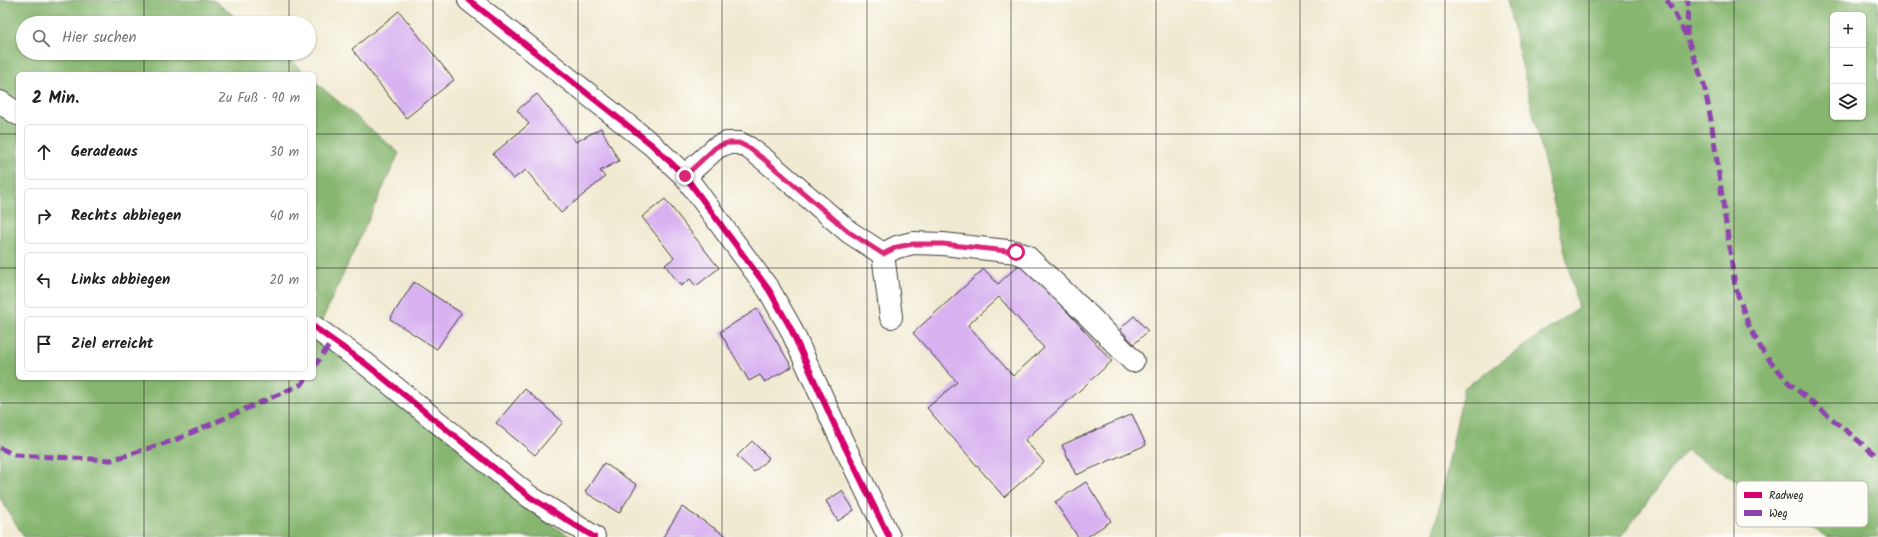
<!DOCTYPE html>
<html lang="de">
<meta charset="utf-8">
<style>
:root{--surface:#fff;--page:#f2f2f2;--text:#202124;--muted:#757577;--line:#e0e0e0}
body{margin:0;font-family:Kalam,sans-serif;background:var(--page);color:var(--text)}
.controls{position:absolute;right:12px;top:12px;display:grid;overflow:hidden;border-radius:6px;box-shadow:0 1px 3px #0004}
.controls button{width:36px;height:36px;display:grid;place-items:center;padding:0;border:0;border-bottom:1px solid var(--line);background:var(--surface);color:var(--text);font:20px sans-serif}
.stop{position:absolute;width:12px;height:12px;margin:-9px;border:3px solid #db2777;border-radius:50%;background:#fff}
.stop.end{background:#db2777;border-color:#fff;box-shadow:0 1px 4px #0008}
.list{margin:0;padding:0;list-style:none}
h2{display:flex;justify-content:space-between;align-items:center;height:52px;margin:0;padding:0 16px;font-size:17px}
h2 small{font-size:13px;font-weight:400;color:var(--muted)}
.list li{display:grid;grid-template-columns:26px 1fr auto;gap:12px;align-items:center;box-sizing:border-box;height:56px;margin:0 8px 8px;padding:0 8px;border:1px solid var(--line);border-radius:6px}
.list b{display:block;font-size:15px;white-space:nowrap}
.list em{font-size:13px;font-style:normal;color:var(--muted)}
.icon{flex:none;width:22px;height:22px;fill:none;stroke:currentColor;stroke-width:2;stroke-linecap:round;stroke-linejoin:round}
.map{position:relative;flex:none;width:1878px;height:537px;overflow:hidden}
.search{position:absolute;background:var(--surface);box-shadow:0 1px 3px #0004;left:16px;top:16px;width:300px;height:44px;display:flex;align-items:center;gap:10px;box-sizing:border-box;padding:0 14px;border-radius:22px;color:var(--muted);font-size:15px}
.panel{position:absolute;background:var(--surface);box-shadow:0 1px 3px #0004;left:16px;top:72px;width:300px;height:308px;border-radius:6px}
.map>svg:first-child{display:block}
.forest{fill:#86b66f;stroke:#516946;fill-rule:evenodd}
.building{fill:#d8b1f1;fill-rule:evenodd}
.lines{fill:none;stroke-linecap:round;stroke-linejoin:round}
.minor-casing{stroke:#3c3b37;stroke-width:24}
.minor{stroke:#fff;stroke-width:22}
.quiet{stroke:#8e44ad;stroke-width:5;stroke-dasharray:10 5;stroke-linecap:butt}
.cycleway-casing{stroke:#fdfcf7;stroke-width:8}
.cycleway{stroke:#d6006c;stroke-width:6}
.route{stroke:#db2777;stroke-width:5}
.grid{fill:none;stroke:#1c1c1c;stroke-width:1;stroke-opacity:0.55}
.key{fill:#fdfcf7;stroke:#bab9b5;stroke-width:1}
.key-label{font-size:11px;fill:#1c1c1c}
</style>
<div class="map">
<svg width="1878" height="537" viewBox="0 0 1878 537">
<rect width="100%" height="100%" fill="#fdfcf7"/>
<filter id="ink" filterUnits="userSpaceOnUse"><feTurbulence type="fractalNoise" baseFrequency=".025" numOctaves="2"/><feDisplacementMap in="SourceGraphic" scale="8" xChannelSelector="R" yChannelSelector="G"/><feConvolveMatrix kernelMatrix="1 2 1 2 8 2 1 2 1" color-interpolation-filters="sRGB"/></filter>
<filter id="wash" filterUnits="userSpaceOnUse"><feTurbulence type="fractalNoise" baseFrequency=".012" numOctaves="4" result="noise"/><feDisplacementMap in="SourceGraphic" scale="16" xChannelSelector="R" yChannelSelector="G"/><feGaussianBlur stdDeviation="0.9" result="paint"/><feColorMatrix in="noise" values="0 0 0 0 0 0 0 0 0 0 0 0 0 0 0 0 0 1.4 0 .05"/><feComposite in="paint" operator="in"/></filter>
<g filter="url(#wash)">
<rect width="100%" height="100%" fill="#f1ead2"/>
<path class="forest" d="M0,0H213L243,23H23V53H281L306,74H18V378H314V81L399,153L318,329L547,522L571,537H24L0,498Z
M1507,0H1878V537H1827L1686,450L1621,537H1433L1464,388L1578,308ZM1833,15H1863V117H1833Z"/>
<g id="blocks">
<path class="building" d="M399,11L454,80L406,118L352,49Z
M537,94L576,142L601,128L619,161L600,171L605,177L561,213L526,170L513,179L493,154L529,124L517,110Z
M665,199L719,268L696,286L690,279L681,286L665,265L674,258L642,217Z
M1022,262L1112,361L1025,440L1044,462L1004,497L927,408L957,382L913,333L984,269L998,284ZM999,297L1044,348L1013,376L968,325Z
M414,282L461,313L437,349L390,319Z
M757,309L792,367L765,382L760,375L749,381L720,332Z
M1134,316L1148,331L1134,344L1120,329Z
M525,389L563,422L535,455L496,423Z
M1132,414L1146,445L1076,475L1062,445Z
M752,441L769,458L754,472L737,456Z
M604,463L637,485L619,513L585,492Z
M1086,482L1111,521L1087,537H1078L1055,502Z
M842,491L854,510L838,521L826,501Z
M682,507L728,537H663Z"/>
</g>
</g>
<g filter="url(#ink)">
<use href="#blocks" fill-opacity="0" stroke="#3c3b37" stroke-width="1"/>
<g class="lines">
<g class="minor-casing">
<path id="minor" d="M469,0L651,144L685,176L769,290L790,327L840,437L889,537
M0,102L18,114
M685,176L717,147L727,143H739L749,148L765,160L849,232L883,254L897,247L913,243L943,244L1016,252L1026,256L1090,317L1133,361
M883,254L891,317
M314,327L366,364L530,497L594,537"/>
</g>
<use href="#minor" class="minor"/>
<path class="quiet" d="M1667,0L1687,37L1704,85L1711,120L1735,286L1748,324L1763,352L1789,383L1878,457
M1687,36L1688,0
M314,367L333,340
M0,448L15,455L111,460L175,440L302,384L306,378"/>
<g class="cycleway-casing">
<path id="cycleway" d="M469,0L651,144L685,176L769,290L790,327L840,437L889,537
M314,327L366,364L530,497L594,537"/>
</g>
<use href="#cycleway" class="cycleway"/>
</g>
</g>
<g class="lines" filter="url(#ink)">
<path class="route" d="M685,176L716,147L727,143H739L749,148L765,160L849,232L883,254L897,247L913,244H943L1016,252"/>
</g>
<path class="grid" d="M144,0V23M289,0V23M433,0V537M578,0V537M722,0V537M867,0V537M1011,0V537M1156,0V537M1300,0V537M1445,0V537M1589,0V537M1734,0V537M144,53V74M289,53V74M0,134H18M314,134H1878M0,268H18M314,268H1878M144,378V537M289,378V537M0,403H1878"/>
<rect x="1736" y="481" width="132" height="46" rx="6" class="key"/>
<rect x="1744" y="492" width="18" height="6" fill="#d6006c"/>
<rect x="1744" y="510" width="18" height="6" fill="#8e44ad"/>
<g class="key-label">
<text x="1769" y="499">Radweg</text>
<text x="1769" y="517">Weg</text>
</g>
</svg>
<div class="controls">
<button>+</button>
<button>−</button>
<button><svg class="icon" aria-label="layers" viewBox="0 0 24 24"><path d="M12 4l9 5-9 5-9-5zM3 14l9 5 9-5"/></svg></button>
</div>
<div class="stop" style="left:1016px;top:252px"></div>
<div class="stop end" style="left:685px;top:176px"></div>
<div class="search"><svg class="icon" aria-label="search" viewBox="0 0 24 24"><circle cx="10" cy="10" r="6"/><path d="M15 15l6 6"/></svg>Hier suchen</div>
<section class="panel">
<h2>2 Min.<small>Zu Fuß · 90 m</small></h2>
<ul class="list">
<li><svg class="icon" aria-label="ahead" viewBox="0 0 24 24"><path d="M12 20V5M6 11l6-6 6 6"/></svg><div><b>Geradeaus</b></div><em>30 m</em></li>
<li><svg class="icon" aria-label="right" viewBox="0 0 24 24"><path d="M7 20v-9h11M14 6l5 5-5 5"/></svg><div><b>Rechts abbiegen</b></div><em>40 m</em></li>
<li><svg class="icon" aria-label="left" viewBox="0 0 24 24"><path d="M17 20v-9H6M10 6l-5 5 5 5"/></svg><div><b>Links abbiegen</b></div><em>20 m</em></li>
<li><svg class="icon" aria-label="arrive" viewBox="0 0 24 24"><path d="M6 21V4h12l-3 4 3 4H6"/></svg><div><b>Ziel erreicht</b></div></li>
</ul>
</section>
</div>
